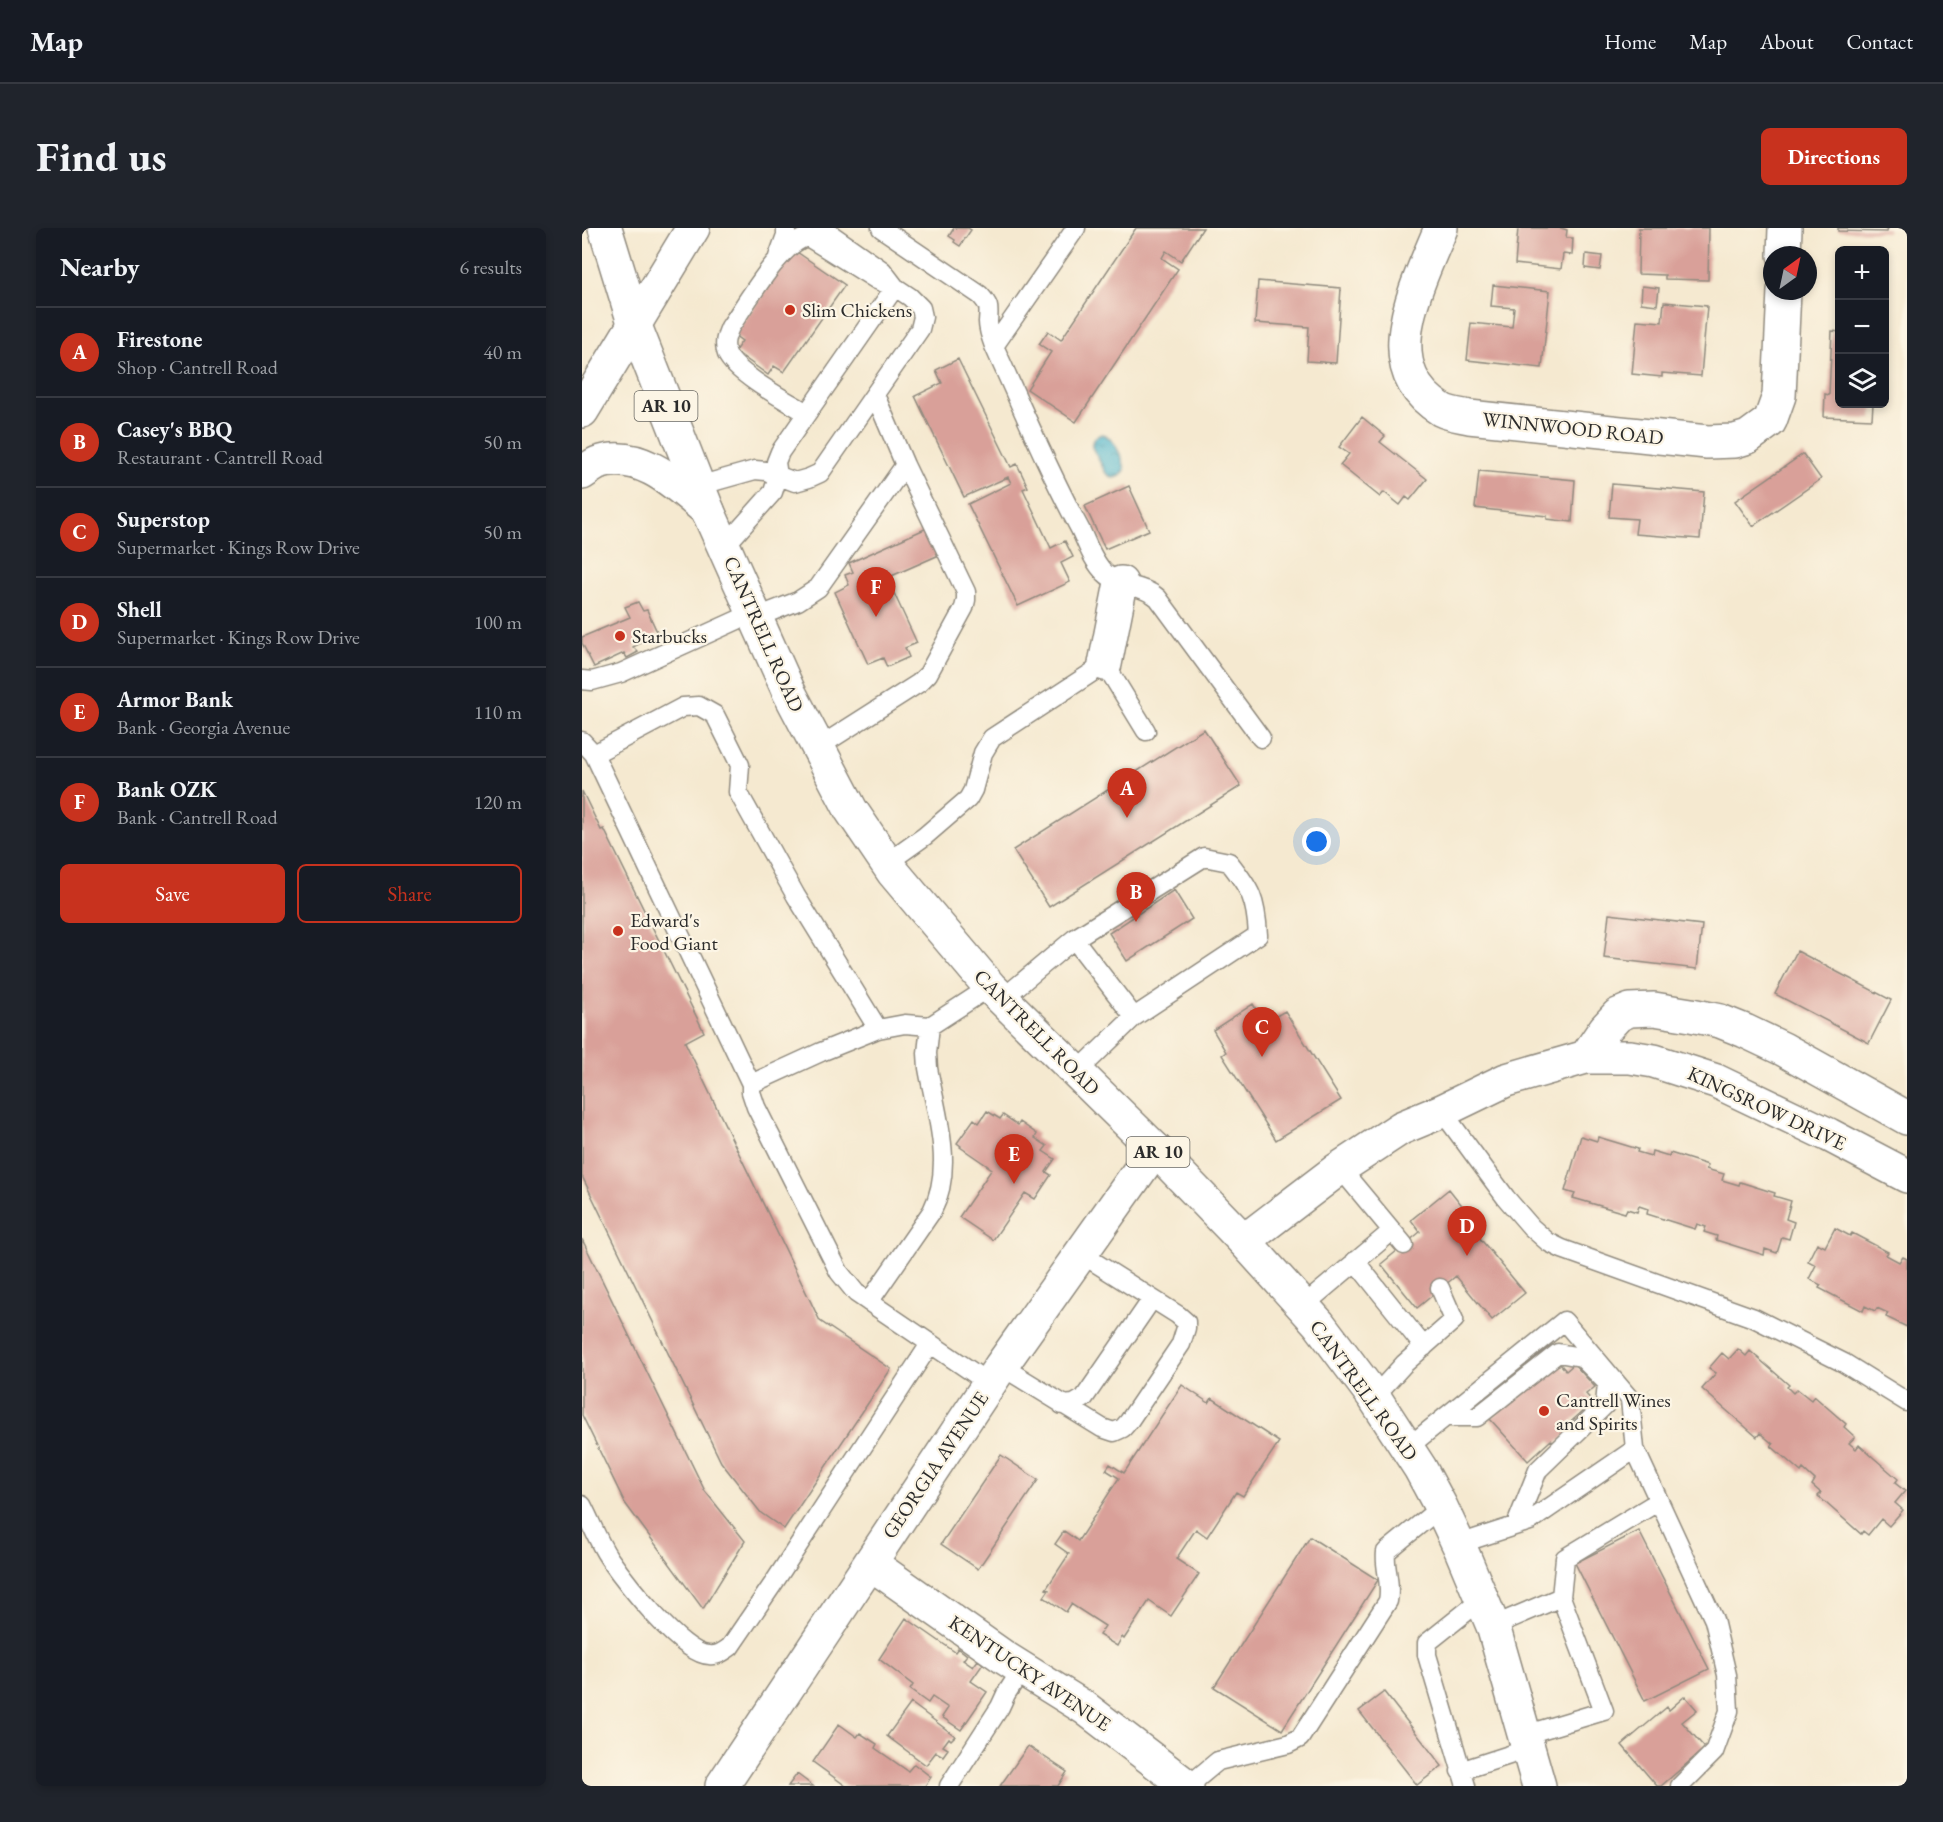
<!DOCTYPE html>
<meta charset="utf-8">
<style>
:root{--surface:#171b24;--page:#20242c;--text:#f1f3f6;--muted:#9ea1a6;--line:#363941;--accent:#c8321e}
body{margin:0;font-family:"EB Garamond",serif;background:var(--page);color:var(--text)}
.controls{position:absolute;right:18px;top:18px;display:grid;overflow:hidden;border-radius:9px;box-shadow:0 3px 9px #0003}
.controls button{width:54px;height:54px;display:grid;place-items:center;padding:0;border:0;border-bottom:2px solid var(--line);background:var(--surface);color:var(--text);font:30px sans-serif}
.compass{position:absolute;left:1181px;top:18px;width:54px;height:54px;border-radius:50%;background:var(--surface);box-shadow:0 3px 9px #0003;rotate:33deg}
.you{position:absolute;left:735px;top:614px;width:21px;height:21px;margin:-15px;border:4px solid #fff;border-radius:50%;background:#1a73e8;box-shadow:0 0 0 9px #1a73e833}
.badge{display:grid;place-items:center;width:39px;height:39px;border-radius:50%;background:var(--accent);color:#fff;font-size:20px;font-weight:700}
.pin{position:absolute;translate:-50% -50px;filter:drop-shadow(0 2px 3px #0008)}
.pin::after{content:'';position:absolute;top:32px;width:21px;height:18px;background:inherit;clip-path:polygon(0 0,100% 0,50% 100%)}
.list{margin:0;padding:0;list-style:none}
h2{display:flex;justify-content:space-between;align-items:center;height:78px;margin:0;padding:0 24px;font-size:26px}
h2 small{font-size:20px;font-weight:400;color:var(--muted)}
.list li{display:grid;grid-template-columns:39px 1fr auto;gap:18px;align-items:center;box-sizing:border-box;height:90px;padding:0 24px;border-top:2px solid var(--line)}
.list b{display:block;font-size:22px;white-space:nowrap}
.list p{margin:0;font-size:20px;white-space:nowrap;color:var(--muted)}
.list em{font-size:20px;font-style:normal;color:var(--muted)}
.actions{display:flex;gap:12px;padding:18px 24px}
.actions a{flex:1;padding:14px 0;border:2px solid var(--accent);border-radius:9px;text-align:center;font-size:21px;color:var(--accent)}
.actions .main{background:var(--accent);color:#fff}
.icon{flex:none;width:33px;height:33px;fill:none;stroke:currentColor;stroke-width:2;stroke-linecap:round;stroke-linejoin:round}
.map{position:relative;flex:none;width:1325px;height:1558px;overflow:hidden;border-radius:9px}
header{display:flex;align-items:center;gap:36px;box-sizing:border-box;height:84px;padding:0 30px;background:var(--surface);border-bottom:2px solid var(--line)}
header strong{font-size:28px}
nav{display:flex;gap:33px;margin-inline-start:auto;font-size:21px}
.intro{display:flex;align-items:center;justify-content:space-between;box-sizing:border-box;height:144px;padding:0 36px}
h1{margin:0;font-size:42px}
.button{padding:15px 27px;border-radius:9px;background:var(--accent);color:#fff;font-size:21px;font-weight:700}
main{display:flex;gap:36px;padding:0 36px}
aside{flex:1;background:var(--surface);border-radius:9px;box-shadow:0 3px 9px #0003}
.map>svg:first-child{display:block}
.water{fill:url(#water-ripples);stroke:#3d707c;stroke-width:1.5}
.building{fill:#d9a099}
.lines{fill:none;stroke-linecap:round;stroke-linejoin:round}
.lane-casing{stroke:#908a7e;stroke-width:21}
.street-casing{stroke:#908a7e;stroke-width:36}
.secondary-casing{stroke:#908a7e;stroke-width:36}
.primary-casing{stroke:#908a7e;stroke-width:36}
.lane{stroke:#fff;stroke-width:18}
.street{stroke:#fff;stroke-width:33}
.secondary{stroke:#fff;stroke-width:33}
.primary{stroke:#fff;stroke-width:33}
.poi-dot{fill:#c8321e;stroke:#fcf5e5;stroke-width:2}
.labels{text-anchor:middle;stroke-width:4.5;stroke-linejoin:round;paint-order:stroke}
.shield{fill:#fcf5e5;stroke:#6a6863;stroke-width:1.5}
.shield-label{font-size:18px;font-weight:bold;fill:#2b2b2b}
.poi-label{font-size:20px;fill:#2b2b2b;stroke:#fcf5e5;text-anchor:start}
.street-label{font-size:20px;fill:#2b2b2b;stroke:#fcf5e5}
</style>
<header>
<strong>Map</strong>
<nav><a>Home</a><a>Map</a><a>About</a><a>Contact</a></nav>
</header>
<div class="intro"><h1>Find us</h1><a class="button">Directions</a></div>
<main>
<aside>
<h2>Nearby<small>6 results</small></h2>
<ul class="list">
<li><span class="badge">A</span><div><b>Firestone</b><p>Shop · Cantrell Road</p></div><em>40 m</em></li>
<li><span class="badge">B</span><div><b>Casey's BBQ</b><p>Restaurant · Cantrell Road</p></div><em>50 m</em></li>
<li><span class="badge">C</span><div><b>Superstop</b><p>Supermarket · Kings Row Drive</p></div><em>50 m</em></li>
<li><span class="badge">D</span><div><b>Shell</b><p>Supermarket · Kings Row Drive</p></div><em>100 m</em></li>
<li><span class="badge">E</span><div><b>Armor Bank</b><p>Bank · Georgia Avenue</p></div><em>110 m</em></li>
<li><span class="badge">F</span><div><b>Bank OZK</b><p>Bank · Cantrell Road</p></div><em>120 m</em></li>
</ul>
<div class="actions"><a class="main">Save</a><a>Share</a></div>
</aside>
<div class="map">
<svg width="1325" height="1558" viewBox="0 0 1325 1558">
<defs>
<pattern id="water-ripples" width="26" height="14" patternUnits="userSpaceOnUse" patternTransform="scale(1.5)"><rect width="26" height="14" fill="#4fb6cd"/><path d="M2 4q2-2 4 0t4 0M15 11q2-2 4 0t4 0" fill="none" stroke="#4294a7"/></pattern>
</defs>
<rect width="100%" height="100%" fill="#fcf5e5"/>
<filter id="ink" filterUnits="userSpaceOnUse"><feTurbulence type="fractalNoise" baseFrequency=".0167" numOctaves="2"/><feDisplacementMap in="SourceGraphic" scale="12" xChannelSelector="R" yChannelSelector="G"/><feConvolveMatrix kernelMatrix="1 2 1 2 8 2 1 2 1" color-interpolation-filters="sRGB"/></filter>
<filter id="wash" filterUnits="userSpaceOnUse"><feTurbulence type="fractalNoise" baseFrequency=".008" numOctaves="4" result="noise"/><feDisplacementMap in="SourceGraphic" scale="24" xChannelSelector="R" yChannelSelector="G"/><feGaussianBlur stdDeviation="1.35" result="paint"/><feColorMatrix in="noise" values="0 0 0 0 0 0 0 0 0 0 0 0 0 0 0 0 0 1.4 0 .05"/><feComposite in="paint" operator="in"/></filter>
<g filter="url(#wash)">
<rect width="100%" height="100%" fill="#f5e9d0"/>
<path class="water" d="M521,206C532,210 541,230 543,242L538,248L531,250L524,245L510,219C509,212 513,208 521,206Z"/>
<g id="blocks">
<path class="building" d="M372,0H386L389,2L378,18L372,14L373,12L367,8Z
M554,0H621L599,33L584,23L580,30L596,41L494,194L445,161L469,124L457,116L466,103L479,112Z
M936,0H979L985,2L984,10H991L990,27L981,26L979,41L933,36Z
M1057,0H1127L1126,52L1083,51V47L1056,46Z
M1256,0H1306L1305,4L1256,3Z
M212,22L263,57L202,144L192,138L186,147L153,123L160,113L152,107Z
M1004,26L1020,28L1018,42L1003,40Z
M676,53L759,60L754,135L725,133L727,99L673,95Z
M911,57L968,63L960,140L885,132L889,95L930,99L932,80L909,78Z
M1060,58L1077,60L1075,77L1059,75Z
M1082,74L1125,78L1119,148L1080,145V149L1050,146L1055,92L1080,94Z
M1250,103L1258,104V176H1291L1290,191L1242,189L1243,166L1247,167Z
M376,131L429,239L435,236L446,259L441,261L469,320L483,313L491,329L479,335L488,354L436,378L386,276L429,255L426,249L382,269L333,168L360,155L354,142Z
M780,189L803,208L798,214L845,251L828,272L824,269L818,277L802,264L798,269L758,237L767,226L757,219Z
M1221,226L1239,251L1171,298L1153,273Z
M897,243L993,252L990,294L965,291V288L893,280Z
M1030,256L1122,264L1118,311L1053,306L1055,291L1027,289Z
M547,258L567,302L523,321L503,278Z
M345,300L357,327L305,350L335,415L323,420L327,429L305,439L301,430L286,436L253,364L267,357L263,347L271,344L267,335Z
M56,374L61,383L65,382L76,406L51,419L56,424L45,430L42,425L12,439L0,415V409L48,389L43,379Z
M622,501L659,558L467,679L431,622Z
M0,563L19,602L22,601L122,804L103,814L238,1093L309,1141L202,1301L179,1285L139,1234L0,948Z
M592,662L610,691L545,733L527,705Z
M1027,686L1120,697L1115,741L1022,730Z
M1215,723L1309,772L1287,815L1193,766Z
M671,776L682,795L703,783L759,872L694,912L640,827L644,824L631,802Z
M405,883L418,891L421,887L436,897L438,894L455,906L453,910L465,918L461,923L473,931L464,944L469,947L453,971L443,965L411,1012L377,989L410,941L378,919L379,918L375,915L392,891L397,895Z
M999,908L1015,913L1016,909L1056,921L1055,924L1069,928L1070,923L1087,928L1088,925L1126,937L1124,941L1142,946L1140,952L1157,957L1158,954L1193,965L1192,968L1209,973L1204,991L1212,994L1207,1011L1200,1009L1195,1025L1183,1021L1182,1027L1134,1012L1135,1008L1122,1004L1124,999L1115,996L1113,1001L1065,986L1066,981L1057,978L1055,984L1045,981L1043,985L991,970L993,966L983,963Z
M867,961L901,1004L896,1008L943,1065L910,1092L874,1048L835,1080L799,1036L838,1004L829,992Z
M1253,1000L1268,1008L1270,1005L1306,1024L1304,1027L1317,1034L1321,1029L1325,1031V1099L1304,1089L1306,1085L1295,1080L1293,1083L1283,1078L1281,1083L1237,1060L1239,1057L1227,1051L1234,1037L1226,1033L1235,1015L1243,1019Z
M0,1011L123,1263L163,1313L121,1381L43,1275L0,1187Z
M1156,1121L1164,1128L1168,1123L1207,1157L1205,1159L1211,1165L1215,1161L1229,1172L1232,1168L1264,1196L1262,1199L1273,1209L1267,1215L1274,1221L1277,1217L1316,1251L1313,1255L1323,1263L1313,1275L1321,1282L1307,1298L1299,1291L1286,1307L1281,1303L1279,1306L1236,1268L1239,1265L1230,1257L1233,1252L1221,1241L1219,1244L1189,1218L1191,1216L1178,1205L1175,1209L1120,1161L1134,1145L1127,1140L1140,1125L1147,1131Z
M970,1136L979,1137L984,1143L992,1136L1013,1159L1004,1166L1011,1174L983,1199L988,1204L973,1217L969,1212L946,1233L908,1191Z
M600,1157L627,1175L630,1170L697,1214L661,1268L654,1264L625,1309L614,1301L594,1331L617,1346L589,1388L567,1373L542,1411L540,1409L535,1418L517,1407L523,1398L489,1376L484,1384L462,1369L467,1362L464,1361L487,1326L473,1316L482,1303L496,1313L537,1250L524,1242L528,1236L542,1245Z
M419,1227L456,1252L396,1341L359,1316Z
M1057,1303L1127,1441L1063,1473L993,1335Z
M728,1309L796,1352L700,1502L632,1459Z
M324,1390L373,1424L376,1420L385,1427L381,1432L391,1439L396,1432L401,1436L389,1453L405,1464L379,1502L360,1489L366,1480L350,1469L346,1475L328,1462L331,1457L297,1431Z
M802,1464L860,1538L835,1557L777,1483Z
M1103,1468L1115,1482L1100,1494L1123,1520L1079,1558H1075L1040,1517L1085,1479L1087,1482Z
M329,1475L373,1508L369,1512L367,1510L361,1518L366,1521L361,1528L354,1524L344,1537L305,1508Z
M257,1496L275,1509L278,1505L295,1516L293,1520L326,1543L332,1536L349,1549L343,1558H264L231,1534Z
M446,1518L485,1544L476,1558H418Z
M215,1546L231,1558H206Z"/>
</g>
</g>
<g filter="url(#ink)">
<use href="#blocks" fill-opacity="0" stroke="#908a7e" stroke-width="1.5"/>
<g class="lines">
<g class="lane-casing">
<path id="lane" d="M299,0L398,67C408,78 407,79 406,94C406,102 409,110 412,118C440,180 466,242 498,301C505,315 511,334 523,345C538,360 561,356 576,370L679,510
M196,29L204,7V0
M412,118L494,0
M293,167L323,237
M116,258L173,242L184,243L213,254L227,250L238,245L338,101L341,89L339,80L328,69L313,59L295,52L226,9C199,14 164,76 148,99C144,108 141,116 145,126C154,146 205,173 225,185
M142,319L191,264L196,248L194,234L198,224L313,59L300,42L240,0
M173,390L216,373L236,360L323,237L384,364V372L382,380L346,446L337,455L235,520
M0,452L10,453L39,445L171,385
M0,513L12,526L169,856V864L174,879L257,1044L274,1065L408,1156
M12,526L101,479L117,478L133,487L158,537L156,564L214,668L296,801
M305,635L343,608L386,571L391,562L401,525L410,510L523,436L564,503
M492,711L552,789
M420,771L492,711L622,629L647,634C669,662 674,671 676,707L552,789L495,844
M169,856L239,824L296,801L323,796L348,798L408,759
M860,883L924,970L949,999L966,1014L980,1021L1172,1090L1262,1135L1325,1174
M758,940L822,1017
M773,1033L842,1119
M287,1074L350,983C373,938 354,886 346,840L345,825L348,798
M721,1078L810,1003
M419,1138L520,1200L532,1204L541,1200L547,1193L599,1116L604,1100V1094L596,1087L498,1025
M792,1169L822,1136L872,1092L858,1060
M480,1177L492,1176L502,1170L570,1071
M863,1189H895L976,1125L999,1129L1025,1155L1023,1177L956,1242L934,1297
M825,1220L982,1093L1048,1171L1053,1221L1132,1392L1145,1447L1147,1483L1132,1524L1098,1558
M0,1277C9,1294 16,1314 27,1330C43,1353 100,1427 127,1427C136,1428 141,1424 148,1419L191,1356L348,1116
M877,1316L948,1293L1053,1221
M979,1369L983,1330L1077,1273
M911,1398L979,1369L1022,1483L942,1507
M878,1543L946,1521
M367,1558L418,1479L424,1466L440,1441
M606,1558L636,1533L706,1516L718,1510L806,1373C810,1354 802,1341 804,1324L859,1279
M884,1558L845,1427V1415L899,1372"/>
</g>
<g class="street-casing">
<path id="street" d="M859,0C836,57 790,140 860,182C868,186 878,187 887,189L1125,214L1153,213L1166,209L1188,193L1197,168L1202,63
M1202,27L1203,0
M523,436L539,355
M1004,829L1023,801L1036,787L1048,782L1072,781L1109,787L1138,793L1163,803L1201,821L1325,890
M662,1013L755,942L819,900L860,883L924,852L1004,829H1048L1072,833L1134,853L1247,907L1325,948
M288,1335L423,1430L503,1480L605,1558
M140,1558L419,1138L573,921"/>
</g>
<g class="secondary-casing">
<path id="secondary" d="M0,183L111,0
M0,245C5,242 11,237 16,235C59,220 97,259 126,283"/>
</g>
<g class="primary-casing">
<path id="primary" d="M23,0L53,98L126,283L207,464L269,582L311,644L408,759L573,921L662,1013L737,1096L792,1169L838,1240L859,1279L880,1324L911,1398L957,1558"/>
</g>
<use href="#lane" class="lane"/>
<use href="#street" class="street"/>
<use href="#secondary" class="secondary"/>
<use href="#primary" class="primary"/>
</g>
</g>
<g class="poi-dot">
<circle cx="208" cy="82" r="6"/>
<circle cx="38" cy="408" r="6"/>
<circle cx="36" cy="703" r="6"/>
<circle cx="962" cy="1183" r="6"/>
</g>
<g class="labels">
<g class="shield">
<rect x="52.5" y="163" width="63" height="30" rx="4.5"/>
<rect x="544.5" y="909" width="63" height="30" rx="4.5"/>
</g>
<g class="shield-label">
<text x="84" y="184">AR 10</text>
<text x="576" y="930">AR 10</text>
</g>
<g class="poi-label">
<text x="220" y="89">Slim Chickens</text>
<text x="50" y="415">Starbucks</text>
<text x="48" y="699">Edward's<tspan x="48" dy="23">Food Giant</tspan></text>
<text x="974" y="1179">Cantrell Wines<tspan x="974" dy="23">and Spirits</tspan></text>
</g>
<g class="street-label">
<text transform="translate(991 200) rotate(6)" y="7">WINNWOOD ROAD</text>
<text transform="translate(182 406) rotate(66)" y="7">CANTRELL ROAD</text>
<text transform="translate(455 804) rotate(45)" y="7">CANTRELL ROAD</text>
<text transform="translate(1185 880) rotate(25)" y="7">KINGSROW DRIVE</text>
<text transform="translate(782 1162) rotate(54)" y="7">CANTRELL ROAD</text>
<text transform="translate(353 1237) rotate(-56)" y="7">GEORGIA AVENUE</text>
<text transform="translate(448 1445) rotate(34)" y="7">KENTUCKY AVENUE</text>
</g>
</g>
</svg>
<div class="controls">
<button>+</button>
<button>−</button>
<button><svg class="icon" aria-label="layers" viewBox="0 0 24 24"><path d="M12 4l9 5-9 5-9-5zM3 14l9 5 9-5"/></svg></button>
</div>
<svg class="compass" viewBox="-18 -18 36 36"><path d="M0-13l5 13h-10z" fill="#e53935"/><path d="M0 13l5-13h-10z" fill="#9ea1a6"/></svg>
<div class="you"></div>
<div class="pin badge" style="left:545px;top:590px">A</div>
<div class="pin badge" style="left:554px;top:694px">B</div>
<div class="pin badge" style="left:680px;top:829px">C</div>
<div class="pin badge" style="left:885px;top:1028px">D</div>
<div class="pin badge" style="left:432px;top:956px">E</div>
<div class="pin badge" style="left:294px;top:389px">F</div>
</div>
</main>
